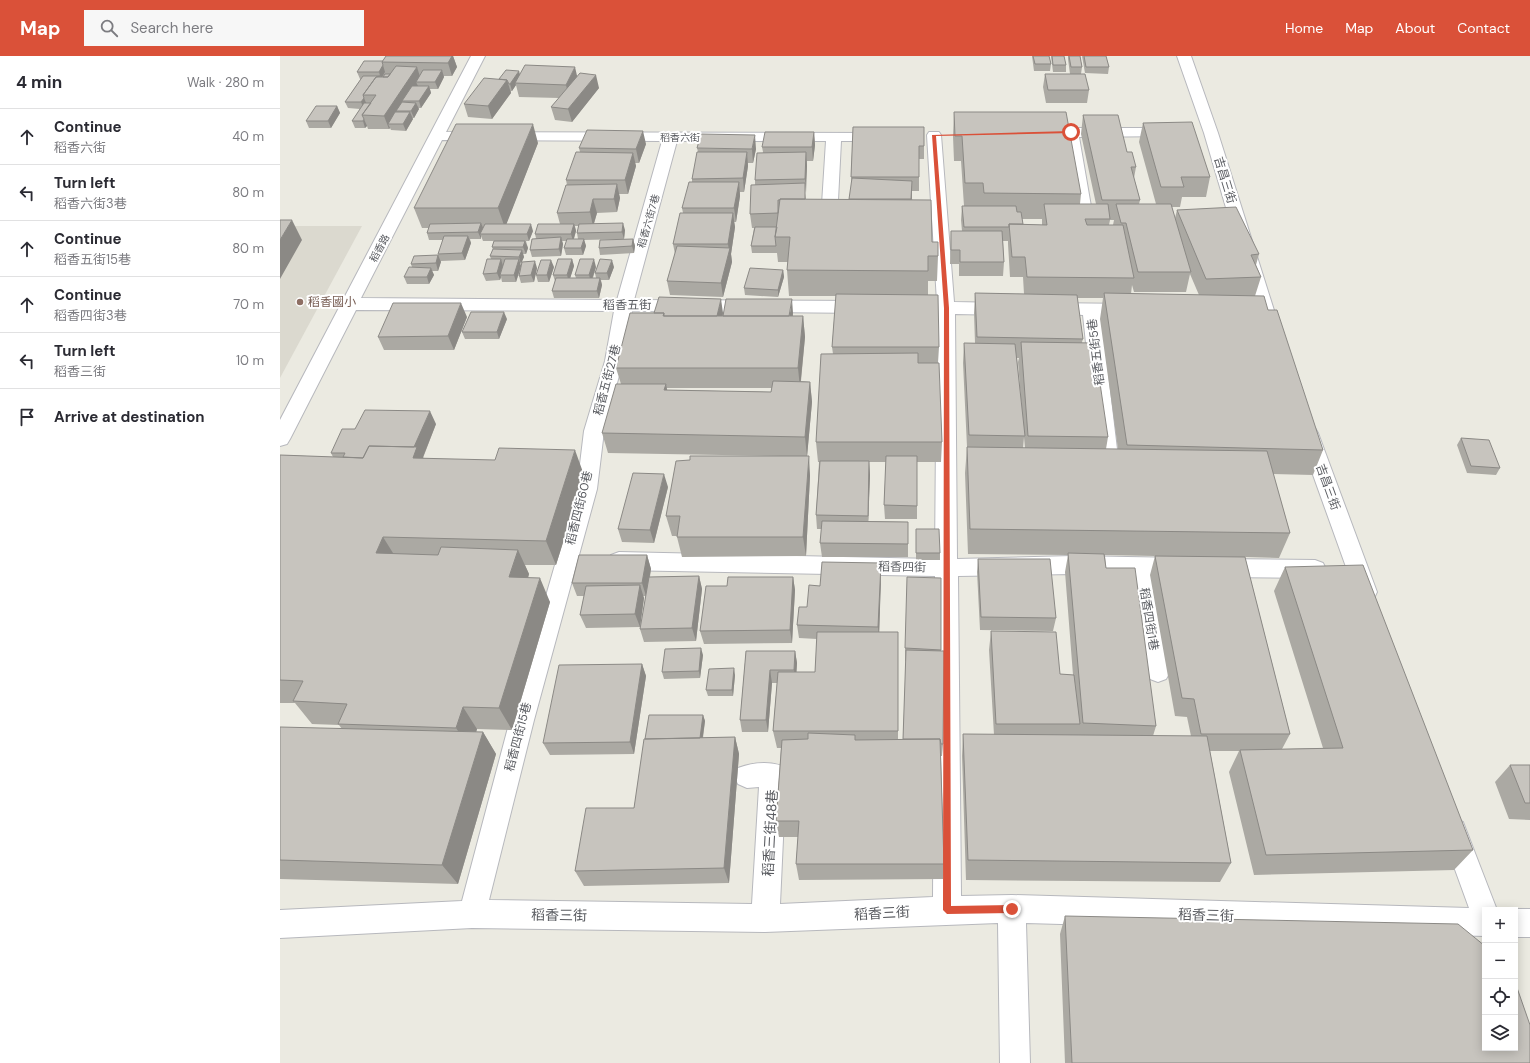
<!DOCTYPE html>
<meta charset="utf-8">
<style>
:root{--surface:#fff;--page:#f7f7f7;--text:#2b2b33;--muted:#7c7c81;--line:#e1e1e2;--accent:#da5139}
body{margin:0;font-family:"DM Sans","Noto Sans TC",sans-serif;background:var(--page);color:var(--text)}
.controls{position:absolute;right:12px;bottom:12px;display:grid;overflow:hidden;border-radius:0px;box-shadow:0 2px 10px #0003}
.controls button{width:36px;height:36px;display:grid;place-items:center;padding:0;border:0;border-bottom:1px solid var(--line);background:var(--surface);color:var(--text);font:20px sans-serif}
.stop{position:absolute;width:12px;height:12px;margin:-9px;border:3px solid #da5139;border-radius:50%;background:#fff}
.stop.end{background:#da5139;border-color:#fff;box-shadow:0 1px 4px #0008}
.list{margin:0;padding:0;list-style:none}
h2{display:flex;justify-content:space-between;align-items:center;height:52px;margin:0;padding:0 16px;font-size:17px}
h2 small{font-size:13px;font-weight:400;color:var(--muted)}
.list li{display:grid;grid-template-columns:26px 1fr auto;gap:12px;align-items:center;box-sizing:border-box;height:56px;padding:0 16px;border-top:1px solid var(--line)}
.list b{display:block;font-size:15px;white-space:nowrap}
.list p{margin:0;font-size:13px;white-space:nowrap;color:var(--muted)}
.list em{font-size:13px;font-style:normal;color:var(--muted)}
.icon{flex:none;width:22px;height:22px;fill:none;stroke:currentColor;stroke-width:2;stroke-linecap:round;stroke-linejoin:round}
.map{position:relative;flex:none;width:1250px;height:1007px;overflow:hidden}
header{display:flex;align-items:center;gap:24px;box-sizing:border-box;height:56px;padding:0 20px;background:var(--accent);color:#fff}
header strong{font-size:19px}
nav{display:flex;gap:22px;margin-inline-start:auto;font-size:14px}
.search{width:280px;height:36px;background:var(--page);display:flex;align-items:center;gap:10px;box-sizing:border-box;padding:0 14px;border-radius:0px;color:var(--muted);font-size:15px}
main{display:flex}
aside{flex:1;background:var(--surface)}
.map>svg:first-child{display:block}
.education{fill:#dbd9cf}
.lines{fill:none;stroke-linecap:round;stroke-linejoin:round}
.minor-casing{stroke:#b7b8bd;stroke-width:2}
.minor{fill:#fff;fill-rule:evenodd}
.wall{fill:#aba9a3;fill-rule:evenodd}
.shaded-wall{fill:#8b8985}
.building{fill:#c7c4be;stroke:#8b8985}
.route{fill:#da5139}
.education-dot{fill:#8d6e63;stroke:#fff;stroke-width:1.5}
.labels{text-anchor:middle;stroke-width:4;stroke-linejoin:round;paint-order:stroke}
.far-street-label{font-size:10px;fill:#5a5c61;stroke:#fff}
.street-label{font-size:12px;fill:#5a5c61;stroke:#fff}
.education-label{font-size:12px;fill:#785e54;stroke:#fff;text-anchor:start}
.near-street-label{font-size:14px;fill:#5a5c61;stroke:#fff}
</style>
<header>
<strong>Map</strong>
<div class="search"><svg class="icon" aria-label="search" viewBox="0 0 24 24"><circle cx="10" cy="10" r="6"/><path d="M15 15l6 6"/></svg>Search here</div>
<nav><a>Home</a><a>Map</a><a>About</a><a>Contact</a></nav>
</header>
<main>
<aside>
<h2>4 min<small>Walk · 280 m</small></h2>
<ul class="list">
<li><svg class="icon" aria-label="ahead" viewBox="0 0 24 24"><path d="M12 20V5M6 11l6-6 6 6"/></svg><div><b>Continue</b><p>稻香六街</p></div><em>40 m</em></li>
<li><svg class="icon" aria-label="left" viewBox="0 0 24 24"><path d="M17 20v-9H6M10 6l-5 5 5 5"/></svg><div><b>Turn left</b><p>稻香六街3巷</p></div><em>80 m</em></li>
<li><svg class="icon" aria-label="ahead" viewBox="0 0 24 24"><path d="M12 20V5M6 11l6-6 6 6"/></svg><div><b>Continue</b><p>稻香五街15巷</p></div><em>80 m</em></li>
<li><svg class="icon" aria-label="ahead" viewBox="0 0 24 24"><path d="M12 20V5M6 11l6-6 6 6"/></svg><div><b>Continue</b><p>稻香四街3巷</p></div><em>70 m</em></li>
<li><svg class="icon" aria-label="left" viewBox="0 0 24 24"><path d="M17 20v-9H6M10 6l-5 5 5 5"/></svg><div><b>Turn left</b><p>稻香三街</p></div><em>10 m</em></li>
<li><svg class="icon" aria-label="arrive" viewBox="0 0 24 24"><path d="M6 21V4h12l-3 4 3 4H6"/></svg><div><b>Arrive at destination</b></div></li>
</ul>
</aside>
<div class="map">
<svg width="1250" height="1007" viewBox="0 0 1250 1007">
<rect width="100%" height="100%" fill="#ebeae1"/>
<path class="education" d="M0,170H82L0,322Z"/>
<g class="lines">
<g class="minor-casing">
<path id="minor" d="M191,0H205L166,76L603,77L608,78L610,81L608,84L603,85H561L557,164L555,167L549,169L543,167L541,164L546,85H397L354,244L585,245L591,247L594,251L591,255L585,257L352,255L343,305L324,375L317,433L254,664L209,844L472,848L479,731L467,732L458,728L454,720L458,712C472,707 488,705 502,710L506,718L500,848L653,841L655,520L339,514L331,511L328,505L331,499L339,496L655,503L657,257L621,255L618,251L621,247L627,245L657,246L647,79L649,76H659L661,79L674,246L725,247L731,249L734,253L731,257L725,259L675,258L677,503L792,500L903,502L911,505L914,511L911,517L903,520L873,519L890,616L886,623L878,626L870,623L866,616L850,519L792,518L678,520L681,840L732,839L1189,852L1161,775L1165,766L1174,763L1183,766L1217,854H1205V880L746,867L750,1007H720L718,867L485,876L192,872L0,882V854L182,845L230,664L297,433L304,375L325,305L334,255L76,254L10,383L7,388L0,390V364ZM162,84L382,85L337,244L81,242Z
M897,0H911L938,77L998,267L995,271L989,273L983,271L980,267L924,77Z
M791,72H891L896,73L898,76L896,79L891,80L799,81L813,162L811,165L805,167L799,165L797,162L784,81L755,80L753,77L755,74Z
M769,247L851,248L857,250L860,254L857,258L851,260L821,259L839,410L836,415L829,417L822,415L819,410L803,259L763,257L760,253L763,249Z
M1028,370L1035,372L1038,377L1097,536L1094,542L1086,545L1078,542L1075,536L1018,377L1021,372Z
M939,503L1035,504L1043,507L1046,513L1043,519L1035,522L939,521L931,518L928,512L931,506Z
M1235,853H1250V881H1235V854H1233Z"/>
</g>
<use href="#minor" class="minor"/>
</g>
<path class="wall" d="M106,0H173L177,11L172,20H164V21L158,33H150L151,37L141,52H138L139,53L134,62H132L133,63L126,75L111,74L110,72L109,73H88L87,70L85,72H75L72,65L80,53L68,52L65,46L81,23H80L77,16L103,5Z
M752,0H769L771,8L770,15H754Z
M771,0H784L786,9V16H773Z
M788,0H800L802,11L801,18H790L788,3Z
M802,0H826L829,11L828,18L805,17Z
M240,18L297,20L319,32L292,66L275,64L271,51L279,42L239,41L236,29L232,35H231V37L212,63L188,61L184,48L219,23Z
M765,18L809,34L807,47H766L763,31Z
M57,50L60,57L51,72H29L26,65Z
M674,56L801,138L800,148H816L801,78L803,59L847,96L856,111L854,122L860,144L859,148H876L859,86L863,67L930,121L926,141H902L900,151H892L895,162L897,154L979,198L976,209L981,221L975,240L988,254L1043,394L1033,419L993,418L1010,477L999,502L965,501L1010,678L1002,693L1043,692L994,535L1005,511L1193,794L1174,814L974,819L949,716L959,695H930L951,807L940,826L686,824L682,700L683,678L714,679L709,594L711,575L780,618L793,619L785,516L788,499L688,498L685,417L687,391L683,307L684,287H695L694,257L695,237L744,238L743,221H730L728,188V185H723L724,206L723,220H679V208H670L671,175H682L681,164L682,150H684L681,105H674L673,80ZM742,163H762V169L743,168ZM830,164H834L833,169H829ZM910,218L919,239L851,238L852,229L854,236H906ZM797,242H823L820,263L838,393H826L828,381L802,286L803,283ZM737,302H739L738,306L743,369ZM744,381L745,392H743ZM825,499L875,500L870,519L895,660L907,661L911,680H873L876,670L826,512Z
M573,71L644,90V103H639V135H632V143L658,200L657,225H648V239L659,291L658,307L662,386L661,406H637V463H605L604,449L606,406H589L590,419L588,465L628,466V501H542L540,487L542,473H537L536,459L539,406H538L536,386L553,298L552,291L556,240H509L507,214L508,206H498L497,197H472L471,190L474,172H472L470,158L475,129V124L483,96L482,91L534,76L535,89L533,105H527V110L525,137L526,143H569L572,128L571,121Z
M258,87L226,168L253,175L249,185H246L248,192L246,198H243L244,201L240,208L241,210L257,212L254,226L241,227L239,220L241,211L236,226H222L221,221L220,224L206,225L203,218L211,203L210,200L213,194L212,191L214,185H203L201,180V183H190L191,187L185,204L161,205L158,215H152L154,219L149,228H127L124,221L132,211L131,208L158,199L163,184H149L147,177L149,172H142L134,152Z
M366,88L359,107H355L356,110L348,138H339L340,142L337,156L317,157L314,168L345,174L344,183L304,184L306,190L303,199H286L284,192L287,185H282L283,188L281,200L252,201L250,194L256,182L255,178L280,168L277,157L287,129L286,124L300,96L299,92ZM295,170H299L297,177L298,183H294L296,175Z
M417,92L476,93L473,107H468V110L464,136H460V140L456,166H454L455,171L451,198L452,206L443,241L390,239L387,225L395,198L393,188L403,157L402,152L412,126V123L418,96Z
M353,183L355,190L354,197L320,199L319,192Z
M292,203L294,210L290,222H296L295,219L316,211L313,222H316L315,217L334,211L329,224H321L322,229L319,242H274L272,235L275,225L273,219Z
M274,211L269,226H258L256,219Z
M503,214L504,221L498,241L465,239L464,232Z
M374,257H513V260H523L525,281L521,325L530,326L532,346L527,400L530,420L526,500L402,501L397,481V480H392L386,460L410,404L502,400L328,397L322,377L341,328L336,312ZM386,332H492L491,336L387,334Z
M187,261L174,294H104L98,281Z
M227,263L219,283H185L182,276Z
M156,368L143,402L304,419L276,509H245L249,518L248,522L270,546L232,674L197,673L196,676H203L216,698L178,828L0,823V672L62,673L59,669L32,668L15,647H0V399L53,401L51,397L75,373Z
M1181,382L1220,412L1216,419L1187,417L1177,389Z
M388,431L374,487L342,486L338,473Z
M636,473L660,497V504H636Z
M367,499L371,513L370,521L419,520L422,533L416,585L364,586L360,573L366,540H363L364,542L360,571L306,572L300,559L304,540H297L292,527Z
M698,503L776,562L773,575L700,574L697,516Z
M601,507V521L599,576H618V683H623L626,605H625V592L661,522V595L663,688L662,700H661L664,808L663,823L519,824L516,808L518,781H499L496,765L501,692H497L493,675L497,627H492L488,676H462L460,664L466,595H515L517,607L516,616H535L537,583L519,582L517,569L540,530Z
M513,521L515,534L512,587L424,588L420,575L447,530Z
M423,599L420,622L384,623L382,616Z
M362,608L366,620L354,698L270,699L263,687Z
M455,619L453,640H428L426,634Z
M423,659L425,665L423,682L455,681L459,698L449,827L304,830L295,815L354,752L365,683Z
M1230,709H1250V764L1229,763L1215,726Z
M785,860L1250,1007H785L780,878Z"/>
<path class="shaded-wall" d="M172,0H173L177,11L172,20L168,7Z
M103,9L105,16L101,23L99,16Z
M137,11L141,24L136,26L138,30L122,45L124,50L116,55L118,59L108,68L110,72L109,73L104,60Z
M295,11L298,24L289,42L286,29Z
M162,14L164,21L158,33L155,26Z
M239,15L241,22L235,27L236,29L232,35L230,28Z
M316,19L319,32L292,66L288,53Z
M227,24L231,37L212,63L208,50Z
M149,30L151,37L141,52L139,45Z
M84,42L87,49L84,53L81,46Z
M136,47L139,53L134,62L131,55Z
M57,50L60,57L51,72L48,65Z
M130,56L133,63L126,75L123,68Z
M84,63L87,70L85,72L83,65Z
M253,68L258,87L225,172L218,152Z
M363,75L366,88L359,107L356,93Z
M534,76L535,89L533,105L532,91Z
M475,79L476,93L473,107L472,93Z
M467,96L468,110L464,136L463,122Z
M526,96L527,110L526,137L525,123Z
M353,97L356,110L348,138L345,124Z
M632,125V138L630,167V153Z
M459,126L460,140L456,166L454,152Z
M337,128L340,142L337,156L334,143Z
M313,143L317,157L313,170L310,156Z
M453,157L455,171L451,198L452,206L443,241L441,227L449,195L448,188Z
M12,164L22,184L0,223V184Z
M201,167L204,174L200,178L201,180V183L198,176Z
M343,167L345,174L344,183L342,176Z
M251,168L253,175L249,185L247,178Z
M294,168L296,175L293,185L291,178Z
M188,180L191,187L185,204L182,197Z
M281,181L283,188L281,200L279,193Z
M304,183L306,190L303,199L301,192Z
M353,183L355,190L354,197L352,190Z
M245,185L248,192L246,198L243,191Z
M242,194L244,201L241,208L239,201Z
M158,199L161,206L158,215L156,207Z
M221,203L223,210L220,219L221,221L220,224L217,217Z
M239,203L241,210L236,226L234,219Z
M292,203L294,210L289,226L287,219Z
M314,203L316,211L311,226L309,219Z
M271,204L274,211L269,226L267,219Z
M332,204L334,211L329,224L327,217Z
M255,205L257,212L254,226L251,219Z
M151,212L154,219L149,228L147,221Z
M503,214L504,221L498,241V234Z
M320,222L322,229L319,242L317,235Z
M441,243L443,257L439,277L436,263Z
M512,243L513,257L510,278L509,264Z
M181,247L187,261L174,294L168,280Z
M224,256L227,263L219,283L217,276Z
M523,260L525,281L520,332L518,312Z
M530,326L532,346L527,401L525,381Z
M386,328L390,348L384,334Z
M150,355L156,368L143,401L150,416L133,402V393Z
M295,394L304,419L276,509L266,485Z
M529,400L530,420L526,500L523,481Z
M589,405L590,419L588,473V460Z
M384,418L388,431L374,487L370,474Z
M103,481L118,505L96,497Z
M238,494L249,518L241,545L229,521Z
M367,499L371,513L366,540L362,527Z
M601,507V521L599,584L598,571Z
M419,520L422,533L416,585L412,572Z
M513,521L515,534L512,587L510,574Z
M260,522L270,546L232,674L219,652Z
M360,529L364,542L360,571L355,558Z
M421,592L423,599L420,622L419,615Z
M515,595L517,607L516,627L514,614Z
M362,608L366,620L354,698L350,686Z
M454,612L455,619L453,640L452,634Z
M490,614L492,627L488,676L486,664Z
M183,651L197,673L191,694L176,672Z
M423,659L425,665L421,693L419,687Z
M203,676L216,698L178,828L162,809Z
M455,681L459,698L449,827L444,812Z"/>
<path class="building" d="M106,0H172L168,7L102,6Z
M753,0H769L771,8H755Z
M772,0H784L786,9H773Z
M789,0H800L802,11H791Z
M804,0H826L829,11H806Z
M84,5H103L102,6L103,9L99,16H77Z
M245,9L295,11L286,29L235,27Z
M116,10L137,11L104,60L82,59L96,39H83L96,21H108Z
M143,14H162L155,26H136Z
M226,14L239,15L230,28H229L227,24L219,23Z
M300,17L316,19L288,53L271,51Z
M105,18H110L108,21H103Z
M765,18H805L809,34H768Z
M83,20H100L96,21L83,39L84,42L81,46H65Z
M204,22L227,24L208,50L184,48Z
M132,30H149L139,45H122Z
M122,46L136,47L131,55H116Z
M84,47H91L82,59L84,63L83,65H72Z
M36,50H57L48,65H26Z
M115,56H130L123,68H108Z
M674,56H786L801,138L704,137L703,127H685L682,80H675Z
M803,59H838L847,96H852L856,111H851L860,144H822Z
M912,66L930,121H901L904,131H881L863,67Z
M176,68H253L218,152H134Z
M573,71H644V90H639V121H571Z
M307,74L363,75L356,93L299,92Z
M485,76H534L532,91H482Z
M421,78L475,79L472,93L417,92Z
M296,96L353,97L345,124H286Z
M417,96H467L463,122L412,123Z
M526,96L525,123L475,124L477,97Z
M572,122L632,125L631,143H569Z
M409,126H459L454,152H402Z
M525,127V143H500V144H498V157L470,158L471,129Z
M337,128L334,143H313L310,156L277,157L286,129Z
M500,143L651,144L652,186H658V200H648V215L507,214L510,181H495Z
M764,148H828L830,163H805L807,169H843L854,222L747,221L745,201H732L729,168L767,169Z
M836,148H891L911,216H858L846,167H841Z
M682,150H736L737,156H741L743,168H729V171H684Z
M956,151L979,198L971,199L981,221L926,223L897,154Z
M400,157H453L448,188H393Z
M0,164H12L0,184Z
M201,167L198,176L147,177L150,168Z
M343,167L342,176L297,177L299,168Z
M205,168H251L247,178H200Z
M258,168H294L291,178H255Z
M475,171H497L495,181L496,190H471Z
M671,175H722L724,206H680V194H671Z
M164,180H188L182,197L158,198Z
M281,181L279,193L250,194L252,183Z
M287,183H304L301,192H284Z
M353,183L352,190L319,192L320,184Z
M214,185H245L243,191H212Z
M397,190L450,192L441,227L387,225Z
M213,193L242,194L239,201L210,200Z
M158,199L156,207L131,208L134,200Z
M207,203H221L217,217L203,218Z
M225,203H239L234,219H220Z
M278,203H292L287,219H273Z
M300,203H314L309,219H295Z
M320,203L332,204L327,217H315Z
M261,204H271L267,219H256Z
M255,205L251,219L239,220L242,206Z
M129,211L151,212L147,221H124Z
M470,212L503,214L498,234L464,232Z
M276,222H320L317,235H272Z
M695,237L797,239L803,283L697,281Z
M824,237L984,240L988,254H997L1043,394L847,389Z
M556,238L658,239L659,291H552Z
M379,241L441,243L437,260H384V257H374Z
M446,243H512L509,260H443Z
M113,247H181L168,280L98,281Z
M191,256H224L217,276H182Z
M350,257H384L383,260H523L518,312H336Z
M741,286L814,287L828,381L748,380Z
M684,287L735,288L745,380L689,379Z
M638,297V307H659L662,386H536L541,298Z
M493,325L530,326L525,381L322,377L336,328H386L384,334L491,336Z
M85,354L150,355L134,391L89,390L83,402L63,401L65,397H51L62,373H75Z
M1181,382L1209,384L1220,412L1191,410Z
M89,390L137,391L133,402L215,404L219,392L295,394L266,485L103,481L96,497L158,499L161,491L238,494L229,521L260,522L219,652L183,651L176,672L58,668L67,648L13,645L23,625L0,624V399L83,402Z
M687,391L987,395L1010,477L690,473Z
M410,400H529L523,481H397L400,460H386L396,405L410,404Z
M606,400H637V450L604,449Z
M540,405H589L588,460L536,459Z
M353,417L384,418L370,474L338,473Z
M542,465L628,466V488L540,487Z
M636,473H659L660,497H636Z
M788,497L824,498L826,512H855L876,670L803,667Z
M299,499H367L362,527H292Z
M875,500L965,501L1010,678H921L914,643L902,642Z
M698,503H770L776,562L701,561Z
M542,506L601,507L598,571L517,569L519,551H527L529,529L540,530Z
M1083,509L1193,794L986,799L960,694L1063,692L1005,511Z
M419,520L412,572L360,573L369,521Z
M448,521H513L510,574L420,575L426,530H447Z
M627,521L661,522V594L625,592Z
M360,529L355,558L300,559L306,530Z
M711,575L776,576L780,618L794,619L800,668H716Z
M537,576H618V675H493L498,616H535Z
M421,592L419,615L382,616L385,593Z
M626,594L664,595L663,688H661L660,683H623Z
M466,595H515L514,614H490L486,664H460Z
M362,608L350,686L263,687L279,609Z
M454,612L452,634H426L429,613Z
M369,659H423L420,682L365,683Z
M0,671L203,676L162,809L0,804Z
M528,677L575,679V684L660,683L664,808H516L519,765H496L502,684L528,683Z
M683,678L927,680L951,807L688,804Z
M455,681L444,812L295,815L306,752H354L364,683Z
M1230,709H1250V747H1245Z
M785,860L1178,868L1205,890V992H1235V926L1250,969V1007H792Z"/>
<path class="route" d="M791,75L793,77L656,80L669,252L671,850L732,849L736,853L732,857L667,858L663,854L664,252L652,79Z"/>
<circle class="education-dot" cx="20" cy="246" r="4"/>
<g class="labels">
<g class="far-street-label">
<text x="400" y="85">稻香六街</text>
<text transform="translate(368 165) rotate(-74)" y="4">稻香六街7巷</text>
<text transform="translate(99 192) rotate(-62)" y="4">稻香路</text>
</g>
<g class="street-label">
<text transform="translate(945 124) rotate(73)" y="4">吉昌三街</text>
<text x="347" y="253">稻香五街</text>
<text transform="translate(816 296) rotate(-97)" y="4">稻香五街5巷</text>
<text transform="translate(327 324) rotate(-75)" y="4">稻香五街27巷</text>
<text transform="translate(1048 431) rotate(70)" y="4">吉昌三街</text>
<text transform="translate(299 452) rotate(-76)" y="4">稻香四街60巷</text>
<text transform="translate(622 511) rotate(1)" y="4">稻香四街</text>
<text transform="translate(869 563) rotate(81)" y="4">稻香四街1巷</text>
<text transform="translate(238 681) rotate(-75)" y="4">稻香四街15巷</text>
</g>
<g class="education-label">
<text x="28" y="250">稻香國小</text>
</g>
<g class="near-street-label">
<text transform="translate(490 777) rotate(-87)" y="5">稻香三街48巷</text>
<text transform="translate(602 857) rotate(-3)" y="5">稻香三街</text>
<text transform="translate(279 859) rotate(1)" y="5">稻香三街</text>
<text transform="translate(926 859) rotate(2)" y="5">稻香三街</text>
</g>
</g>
</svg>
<div class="controls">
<button>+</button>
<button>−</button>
<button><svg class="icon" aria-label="locate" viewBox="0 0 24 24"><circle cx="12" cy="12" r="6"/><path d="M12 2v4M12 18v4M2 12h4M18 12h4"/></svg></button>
<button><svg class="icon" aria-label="layers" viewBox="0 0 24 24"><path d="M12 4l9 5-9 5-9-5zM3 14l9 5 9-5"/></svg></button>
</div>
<div class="stop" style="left:791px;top:76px"></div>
<div class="stop end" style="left:732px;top:853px"></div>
</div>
</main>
